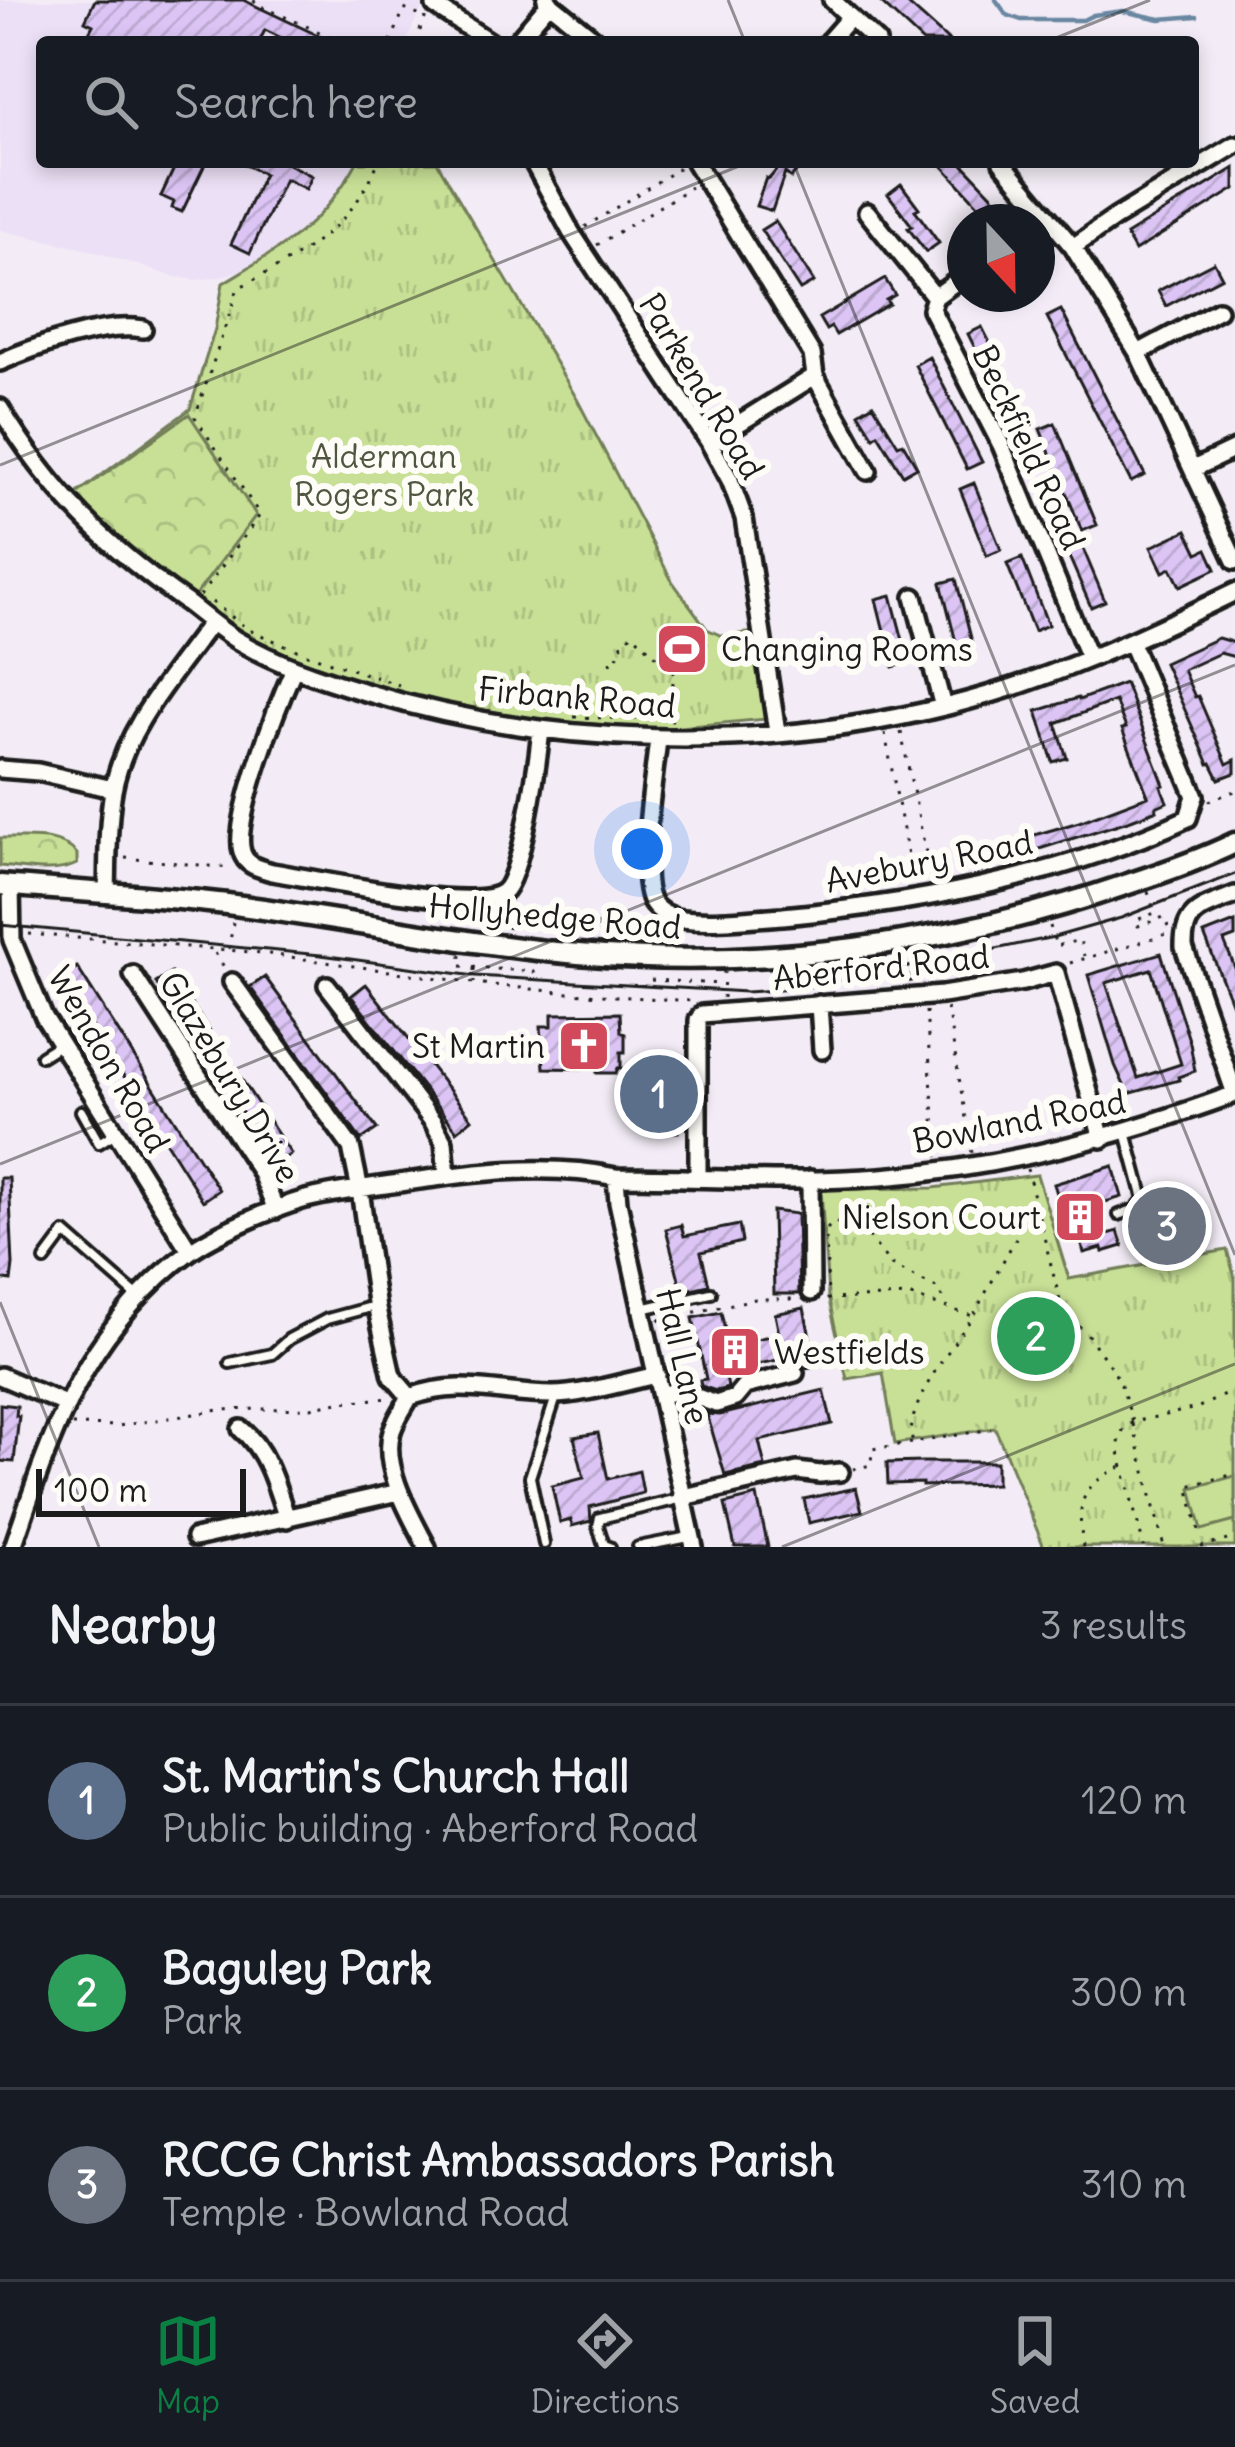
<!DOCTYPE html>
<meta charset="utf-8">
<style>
:root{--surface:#171b24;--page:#242831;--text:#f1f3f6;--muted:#9ea1a6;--line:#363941;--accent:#0b8043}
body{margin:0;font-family:Delius,sans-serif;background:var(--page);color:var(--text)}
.compass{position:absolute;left:947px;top:204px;width:108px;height:108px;border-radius:50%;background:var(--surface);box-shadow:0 6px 18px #0003;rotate:158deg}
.scale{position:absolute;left:36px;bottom:30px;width:210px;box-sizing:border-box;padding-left:12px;border:6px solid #1c1c1c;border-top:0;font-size:33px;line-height:42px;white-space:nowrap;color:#1c1c1c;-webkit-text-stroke:9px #fdfcf7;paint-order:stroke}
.you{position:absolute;left:642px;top:849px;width:42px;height:42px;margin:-30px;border:9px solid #fff;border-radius:50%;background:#1a73e8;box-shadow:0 0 0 18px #1a73e833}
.badge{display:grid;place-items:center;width:78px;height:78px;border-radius:50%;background:var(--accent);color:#fff;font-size:39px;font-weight:700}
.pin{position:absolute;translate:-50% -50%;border:6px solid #fff;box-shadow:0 3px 12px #0006}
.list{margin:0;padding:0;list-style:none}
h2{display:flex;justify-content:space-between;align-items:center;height:156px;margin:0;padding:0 48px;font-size:51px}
h2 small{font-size:39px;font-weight:400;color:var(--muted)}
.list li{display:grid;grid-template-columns:78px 1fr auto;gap:36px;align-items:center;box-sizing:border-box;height:192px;padding:0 48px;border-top:3px solid var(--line)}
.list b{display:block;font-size:45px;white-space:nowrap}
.list p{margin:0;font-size:39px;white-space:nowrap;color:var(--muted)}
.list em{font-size:39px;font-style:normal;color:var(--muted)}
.icon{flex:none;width:66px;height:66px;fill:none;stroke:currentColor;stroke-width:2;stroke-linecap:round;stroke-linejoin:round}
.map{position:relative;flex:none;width:1235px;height:1547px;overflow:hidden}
.search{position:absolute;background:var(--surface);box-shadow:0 6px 18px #0003;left:36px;right:36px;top:36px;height:132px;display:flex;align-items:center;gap:30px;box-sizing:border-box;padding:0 42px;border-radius:12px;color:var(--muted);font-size:45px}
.sheet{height:732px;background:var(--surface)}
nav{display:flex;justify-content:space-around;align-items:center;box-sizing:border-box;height:168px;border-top:3px solid var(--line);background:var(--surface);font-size:33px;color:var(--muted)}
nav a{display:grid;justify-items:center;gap:6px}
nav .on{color:var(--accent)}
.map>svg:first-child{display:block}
.built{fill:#ece0f6}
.grass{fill:url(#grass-tufts);stroke:#727e59;stroke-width:3}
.forest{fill:url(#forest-crowns);stroke:#727e59;stroke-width:3}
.garden{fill:#c8e096;stroke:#727e59;stroke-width:3}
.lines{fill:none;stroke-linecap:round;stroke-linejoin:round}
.stream{stroke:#6a87a1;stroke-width:4.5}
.building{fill:url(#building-hatch);stroke:#1c1c1c;stroke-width:3;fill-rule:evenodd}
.service-casing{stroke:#1c1c1c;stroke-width:16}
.minor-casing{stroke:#1c1c1c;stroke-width:24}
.tertiary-casing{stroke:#1c1c1c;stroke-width:27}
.path{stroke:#1c1c1c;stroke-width:3;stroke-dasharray:3 9;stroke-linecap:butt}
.service{stroke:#fdfcf7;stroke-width:8}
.minor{stroke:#fdfcf7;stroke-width:15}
.tertiary{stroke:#fdfcf7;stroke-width:18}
.tram{stroke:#1c1c1c;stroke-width:3}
.ticks{fill:none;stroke:#1c1c1c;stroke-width:3;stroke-opacity:0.45}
.labels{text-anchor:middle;stroke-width:12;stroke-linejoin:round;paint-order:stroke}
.street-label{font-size:33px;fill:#1c1c1c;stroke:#fdfcf7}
.park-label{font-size:33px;fill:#505741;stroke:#fdfcf7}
.poi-label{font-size:33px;fill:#1c1c1c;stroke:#fdfcf7;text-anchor:start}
</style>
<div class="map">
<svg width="1235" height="1547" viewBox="0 0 1235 1547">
<defs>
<pattern id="grass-tufts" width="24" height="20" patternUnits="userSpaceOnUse" patternTransform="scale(3)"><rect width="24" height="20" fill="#c8e096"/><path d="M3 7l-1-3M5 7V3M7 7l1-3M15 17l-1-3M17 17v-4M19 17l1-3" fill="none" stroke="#abc081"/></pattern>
<pattern id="forest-crowns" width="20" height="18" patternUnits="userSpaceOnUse" patternTransform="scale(3)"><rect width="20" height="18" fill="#c8e096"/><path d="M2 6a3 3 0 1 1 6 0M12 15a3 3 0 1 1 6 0" fill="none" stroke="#abc081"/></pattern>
<pattern id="building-hatch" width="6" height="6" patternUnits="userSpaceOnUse" patternTransform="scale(3)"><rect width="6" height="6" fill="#dcc5f5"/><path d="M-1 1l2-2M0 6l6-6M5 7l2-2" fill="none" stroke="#bca9d1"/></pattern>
</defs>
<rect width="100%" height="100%" fill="#f3ecf6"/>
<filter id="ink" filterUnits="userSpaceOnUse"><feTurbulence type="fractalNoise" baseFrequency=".00833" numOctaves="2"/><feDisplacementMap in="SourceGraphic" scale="24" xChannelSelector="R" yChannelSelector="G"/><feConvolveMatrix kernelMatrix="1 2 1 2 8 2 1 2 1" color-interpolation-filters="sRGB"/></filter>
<g filter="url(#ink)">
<path class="built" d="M0,0H417L424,3L406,42H42V162H357L341,191L297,236L241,270L220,277L196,280L171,276L93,251L0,230Z"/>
<path class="grass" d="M357,162H437L577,399L672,581L707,629L722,636L756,632L767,719L658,729L539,720L438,702L323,671L218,622L71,498L190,409L215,329L223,283C284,246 321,227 357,162Z
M1037,1175L1069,1279L1227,1250L1235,1278V1547H1044L995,1428L895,1444L883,1373L847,1379L828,1296L821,1189L933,1188Z"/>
<path class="forest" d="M189,414L256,515L189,604L71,498Z
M0,838C26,839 59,833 77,854V864C54,875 25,868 0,866Z"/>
<path class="garden" d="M1235,1476V1521L1202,1530L1191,1488Z"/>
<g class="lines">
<path class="stream" d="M996,0L1007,15L1021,20H1083L1093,15L1123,11L1160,19L1197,16"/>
</g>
<path class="building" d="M95,0H243L332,42H290L265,30L259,42H84L93,25L85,21Z
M878,0H903L950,42H923Z
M177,162H206L182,212L172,208L174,202L161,196Z
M239,162H284L312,176L306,189L285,179L250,253L231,244L264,174Z
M773,162H805L791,178L785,173L772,211L756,206L766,178L769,179L779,167Z
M939,162H961L994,197L981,208Z
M1235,168V189L1135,251L1126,235Z
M901,184L919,208L915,210L939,243L926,252L908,228L912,226L888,194Z
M775,221L814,282L800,290L761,230Z
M1214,262L1222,277L1166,306L1158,291Z
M885,279L895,295L886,300L889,304L836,335L831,327L826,330L819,318Z
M1061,310L1145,475L1131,482L1047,317Z
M982,327L1032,426L1017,434L968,334Z
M929,357L982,462L967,469L915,365Z
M873,404L898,445L903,443L917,467L903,475L878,434L874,437L859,413Z
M1055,423L1097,525L1082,531L1040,429Z
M974,483L1001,550L987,556L960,489Z
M1187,530L1198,553L1207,549L1216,569L1180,586L1171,568L1163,572L1151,547Z
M1079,539L1105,601L1091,607L1064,545Z
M1022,558L1048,625L1034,631L1007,564Z
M956,579L973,646L958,650L941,583Z
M891,595L909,663L893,667L876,599Z
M1218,638L1235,643V657L1220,653L1183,670L1195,697L1198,696L1227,764L1235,760V773L1219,779L1211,763L1209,764L1164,663Z
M1125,683L1164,785L1161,786L1167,802L1156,807L1157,810L1131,820L1014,857L1010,842L1079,822L1148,796L1122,729L1126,728L1115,701L1056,723L1067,758L1053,762L1037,711L1078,698L1079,700Z
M1235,922V937L1224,941L1235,968V1012L1204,934Z
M1161,953L1190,1043L1195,1071L1178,1077L1179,1080L1128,1094L1115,1065L1088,975ZM1151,969L1181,1064L1138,1078L1106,983Z
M77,967L219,1190L203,1201L61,977Z
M171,973L291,1154L276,1164L156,983Z
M265,977L377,1129L361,1140L250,987Z
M366,984L472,1119L457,1131L351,996Z
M620,1013L621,1032L625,1034V1052H621V1068H618L616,1073H597V1069L544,1068L541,1026H552V1014Z
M645,1058L678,1059L679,1070H675L674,1121H678V1132L645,1131Z
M1113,1166L1122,1197L1092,1206L1102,1236L1118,1231L1123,1246L1103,1252L1102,1248L1084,1253L1080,1238L1072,1241L1054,1184Z
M0,1178H9L13,1265L11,1281L0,1279Z
M1190,1205L1198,1239L1149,1252L1138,1218Z
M772,1211L797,1214L799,1294H774Z
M681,1225L684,1236L739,1225L742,1242L701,1252L709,1285L682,1291L666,1229Z
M804,1308L816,1366L806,1368L797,1361L783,1364L782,1359L725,1371L728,1388L716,1391L701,1386L700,1380L706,1379L693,1318L721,1312L728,1345L779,1334L775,1314Z
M824,1390L832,1424L759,1441L765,1466L725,1475L707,1414L720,1415Z
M0,1404L17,1406L16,1416H19L14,1462L0,1461Z
M598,1433L608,1479L639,1471L643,1493L590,1507L591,1521L572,1526L571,1520L560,1523L552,1486L584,1478L574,1437Z
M923,1462H996V1484L922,1486V1483L888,1484L887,1463Z
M856,1488L862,1511L809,1523L804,1499Z
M757,1496L768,1547H735L725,1504Z"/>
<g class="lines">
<g class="service-casing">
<path id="service" d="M41,1056L60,1044
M81,1111L99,1143L115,1133
M1119,1215L1136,1209L1144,1199L1126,1132
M45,1260L65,1233L138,1297
M642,1309L711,1293
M230,1363L272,1354L289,1339L327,1319L375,1306
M544,1544L530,1477L556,1397
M610,1547L604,1545L598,1526L600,1518L683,1498
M638,1547L689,1537"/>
</g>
<g class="minor-casing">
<path id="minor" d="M546,0L598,42
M832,0L877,42
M435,6L490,42
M516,42L550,2
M828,42L849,18
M533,162L571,232L709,442L730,480L744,518L777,732
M695,162L812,354L815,376L709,442
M1002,162L1073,247L1138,353L1235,561
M867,212L935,297
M1073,247L1115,218L1235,145
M965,275L935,297L931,309L1001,445L1089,658
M1138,353L1218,310
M0,362C36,346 104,322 143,329
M815,376L868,471
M0,408C51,493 107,547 187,603C204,616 220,630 238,641C277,664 321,679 365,692C550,748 760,753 948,706C1048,681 1143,637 1235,592
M1193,469L1235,449
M914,597L943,707
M294,668C279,702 232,819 242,852C246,866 259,868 272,872C312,878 475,914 503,892C522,877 538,759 541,730
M658,739C655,772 637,877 652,902C658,912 671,918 682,919C715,923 750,918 783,916C858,909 933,898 1007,880C1069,865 1131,845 1188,818L1195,796L1131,643
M0,769L38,772L113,789
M11,886L12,940L44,1017L190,1251
M107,894C108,860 107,825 113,791C125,726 174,674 211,622
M133,975L260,1171L276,1210
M232,982L351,1147L360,1190L377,1309L392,1376L410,1397
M327,985L433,1122L444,1142L447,1176
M819,1004L822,1050
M1235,1094L1184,947C1183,909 1204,908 1235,895
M616,1177L618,1202L694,1547
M698,1177V1020L702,1014L942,995L1023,982L1056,973L1102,1139
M810,1179L811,1292
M0,1376L67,1405
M661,1393H686L716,1404L735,1398L745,1386L795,1373
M410,1397C464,1378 499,1395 553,1395C582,1395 627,1381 657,1375
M410,1397C404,1407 396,1419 392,1431C381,1467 411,1516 427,1547
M241,1429C268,1452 276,1486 287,1519
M684,1497L797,1471L820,1474L840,1472
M195,1538L399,1492
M13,1547C32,1490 56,1420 86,1368C110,1326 149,1281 189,1252C215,1233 274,1208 306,1199C338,1191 373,1187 406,1182C474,1172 548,1163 616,1177C704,1177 793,1184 881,1177C1003,1168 1120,1136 1235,1094"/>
</g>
<g class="tertiary-casing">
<path id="tertiary" d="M0,885C75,891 152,895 227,904C344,919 460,944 578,954C762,970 950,945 1125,885C1162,873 1200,860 1235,843"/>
</g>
<path class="path" d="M255,0L254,3L342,42
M391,42L404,9L423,17
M415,42L426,16
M585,227L684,165
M597,245L691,187
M200,596L260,515L195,417L238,288C300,256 351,230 378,162
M212,602L249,630L304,653L399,685
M611,664L612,658H617L620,647L632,633L674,673L669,720
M653,700L667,701L666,718
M574,717L674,720V725
M901,732L932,882
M885,733L913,883
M1209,801L1235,791
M125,858L231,868
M1148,892L1155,913L1136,920L1138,926L1164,917L1170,931
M511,917L573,924L659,927
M1050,926L1056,946L1080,940L1084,956
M508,929L511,917L508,905
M29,934L262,953L474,983
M229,949L233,922
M215,953L226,970
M461,955L460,966L536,972
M1070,963L1170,933
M474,968V983L570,993L692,1001
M651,980L721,984
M912,981L907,982V976L927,973L921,953
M723,998L724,972
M947,1008L972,1153
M926,1011L937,1157
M1027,1169L1062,1309L1088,1335L1110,1366L1120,1382L1133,1422L1197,1408L1235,1390
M827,1229L834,1222L866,1233L891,1265L938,1289L947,1308L973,1316C955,1343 901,1409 913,1443L991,1429
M826,1238L828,1299L911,1296L947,1308
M974,1314L1033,1207
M659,1320L755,1299H797
M1133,1422C1119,1430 1119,1438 1119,1452L1144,1547
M1133,1424L1164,1547
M72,1425L118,1426L220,1410L311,1408L338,1402L390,1398
M853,1469L871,1465L872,1449L912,1443
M1199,1530L1188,1486L1235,1474
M1083,1547C1077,1504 1079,1486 1121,1467
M1201,1547L1235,1538"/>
<use href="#service" class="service"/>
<use href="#minor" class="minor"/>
<use href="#tertiary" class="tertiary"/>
<path class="tram" d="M0,925L321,955L475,976L746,992L795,989L845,980L1054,937L1121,918L1235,874"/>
</g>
</g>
<path class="ticks" d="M728,0L745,42M1046,42L1150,0M793,162L1235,1255M0,465L749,162M0,1164L1235,665M0,1302L99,1547M782,1547L1235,1364"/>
<defs>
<g id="stadium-square" transform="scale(2.7)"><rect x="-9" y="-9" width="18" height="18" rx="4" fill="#d1495b" stroke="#fdfcf7"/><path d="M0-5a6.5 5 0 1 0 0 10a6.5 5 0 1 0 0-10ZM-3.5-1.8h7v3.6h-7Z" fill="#fff"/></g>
<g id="church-square" transform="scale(2.7)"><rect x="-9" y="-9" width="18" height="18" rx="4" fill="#d1495b" stroke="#fdfcf7"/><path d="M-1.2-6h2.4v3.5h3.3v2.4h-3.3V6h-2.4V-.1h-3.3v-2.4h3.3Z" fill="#fff"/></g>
<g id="building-square" transform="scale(2.7)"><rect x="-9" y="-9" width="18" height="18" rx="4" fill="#d1495b" stroke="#fdfcf7"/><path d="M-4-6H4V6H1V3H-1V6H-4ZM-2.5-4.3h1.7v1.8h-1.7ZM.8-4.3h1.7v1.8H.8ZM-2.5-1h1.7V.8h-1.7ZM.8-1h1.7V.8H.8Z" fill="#fff"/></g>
</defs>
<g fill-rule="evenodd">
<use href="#stadium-square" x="682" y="649"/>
<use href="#church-square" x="584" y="1046"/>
<use href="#building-square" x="1080" y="1217"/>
<use href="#building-square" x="735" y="1352"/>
</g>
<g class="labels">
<g class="street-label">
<text transform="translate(702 386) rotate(59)" y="12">Parkend Road</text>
<text transform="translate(1029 447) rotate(65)" y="12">Beckfield Road</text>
<text transform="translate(577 697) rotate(5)" y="12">Firbank Road</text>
<text transform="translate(929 861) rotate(-11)" y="12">Avebury Road</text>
<text transform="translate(555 916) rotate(5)" y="12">Hollyhedge Road</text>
<text transform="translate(881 967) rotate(-6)" y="12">Aberford Road</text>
<text transform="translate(109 1059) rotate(60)" y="12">Wendon Road</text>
<text transform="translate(230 1077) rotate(59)" y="12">Glazebury Drive</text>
<text transform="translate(1019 1121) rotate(-11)" y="12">Bowland Road</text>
<text transform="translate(683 1356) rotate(77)" y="12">Hall Lane</text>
</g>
<g class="park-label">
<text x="384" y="468">Alderman<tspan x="384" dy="38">Rogers Park</tspan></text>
</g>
<g class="poi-label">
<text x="721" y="661">Changing Rooms</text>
<text x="545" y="1058" text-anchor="end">St Martin</text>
<text x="1041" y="1229" text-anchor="end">Nielson Court</text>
<text x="774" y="1364">Westfields</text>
</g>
</g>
</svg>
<svg class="compass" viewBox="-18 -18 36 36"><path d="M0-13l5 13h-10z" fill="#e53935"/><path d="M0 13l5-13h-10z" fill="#9ea1a6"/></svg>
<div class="scale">100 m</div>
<div class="you"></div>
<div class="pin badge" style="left:659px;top:1094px;background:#5c6f8a">1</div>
<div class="pin badge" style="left:1036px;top:1336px;background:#2e9e5b">2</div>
<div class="pin badge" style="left:1167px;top:1226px;background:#6b7280">3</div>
<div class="search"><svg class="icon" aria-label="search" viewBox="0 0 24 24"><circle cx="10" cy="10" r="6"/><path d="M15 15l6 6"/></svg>Search here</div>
</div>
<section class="sheet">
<h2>Nearby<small>3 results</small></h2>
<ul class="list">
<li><span class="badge" style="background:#5c6f8a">1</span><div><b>St. Martin's Church Hall</b><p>Public building · Aberford Road</p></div><em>120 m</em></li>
<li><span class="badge" style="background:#2e9e5b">2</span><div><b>Baguley Park</b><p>Park</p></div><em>300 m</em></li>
<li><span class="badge" style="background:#6b7280">3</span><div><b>RCCG Christ Ambassadors Parish</b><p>Temple · Bowland Road</p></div><em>310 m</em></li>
</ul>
</section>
<nav>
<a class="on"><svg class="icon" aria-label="map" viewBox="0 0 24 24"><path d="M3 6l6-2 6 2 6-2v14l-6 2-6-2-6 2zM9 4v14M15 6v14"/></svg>Map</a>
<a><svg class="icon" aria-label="directions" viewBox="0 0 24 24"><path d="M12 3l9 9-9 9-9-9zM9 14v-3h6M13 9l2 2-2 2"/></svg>Directions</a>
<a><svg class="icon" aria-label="saved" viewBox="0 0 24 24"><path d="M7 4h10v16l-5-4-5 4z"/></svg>Saved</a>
</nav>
